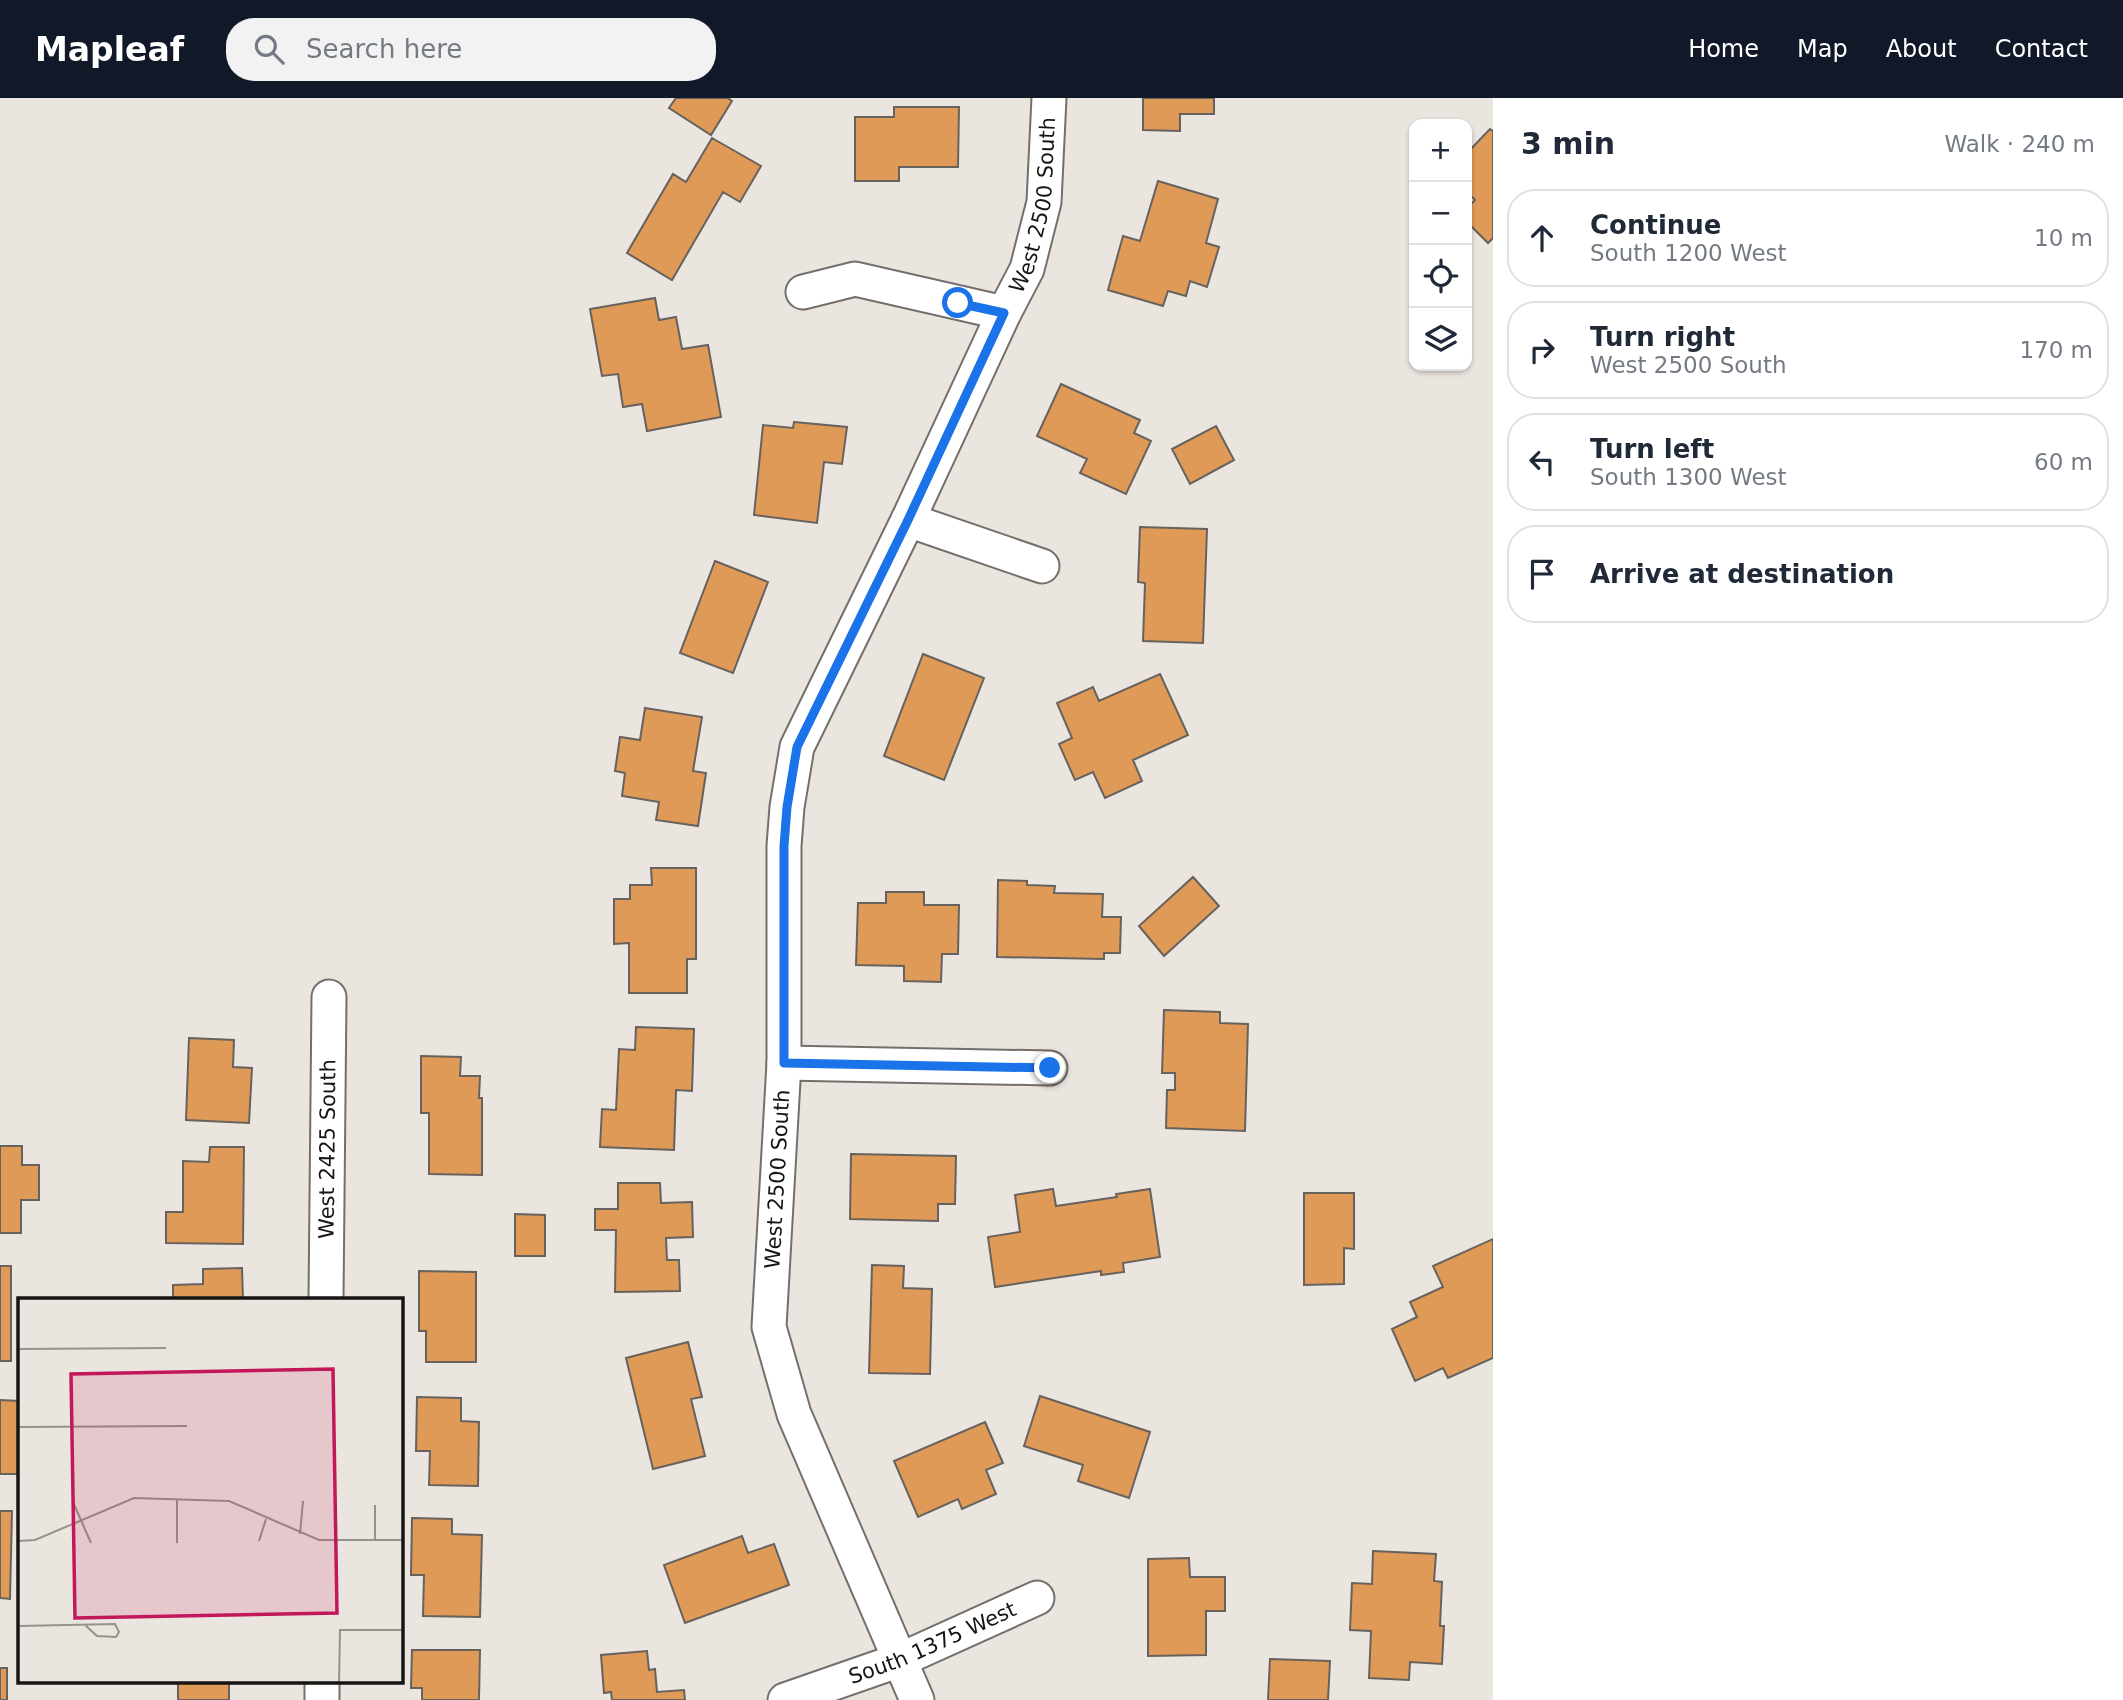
<!DOCTYPE html>
<meta charset="utf-8">
<style>
:root{--surface:#fff;--page:#f2f2f3;--text:#1f2937;--muted:#747a83;--line:#e0e1e3;--accent:#111827}
body{margin:0;font-family:"DejaVu Sans",sans-serif;background:var(--page);color:var(--text)}
.controls{position:absolute;right:21px;top:21px;display:grid;overflow:hidden;border-radius:14px;box-shadow:0 2px 5px #0004}
.controls button{width:63px;height:63px;display:grid;place-items:center;padding:0;border:0;border-bottom:2px solid var(--line);background:var(--surface);color:var(--text);font:35px sans-serif}
.stop{position:absolute;width:21px;height:21px;margin:-16px;border:5px solid #1a73e8;border-radius:50%;background:#fff}
.stop.end{background:#1a73e8;border-color:#fff;box-shadow:0 2px 7px #0008}
.list{margin:0;padding:0;list-style:none}
h2{display:flex;justify-content:space-between;align-items:center;height:91px;margin:0;padding:0 28px;font-size:30px}
h2 small{font-size:23px;font-weight:400;color:var(--muted)}
.list li{display:grid;grid-template-columns:46px 1fr auto;gap:21px;align-items:center;box-sizing:border-box;height:98px;margin:0 14px 14px;padding:0 14px;border:2px solid var(--line);border-radius:28px}
.list b{display:block;font-size:26px;white-space:nowrap}
.list p{margin:0;font-size:23px;white-space:nowrap;color:var(--muted)}
.list em{font-size:23px;font-style:normal;color:var(--muted)}
.icon{flex:none;width:38px;height:38px;fill:none;stroke:currentColor;stroke-width:2;stroke-linecap:round;stroke-linejoin:round}
.map{position:relative;flex:none;width:1493px;height:1602px;overflow:hidden}
header{display:flex;align-items:center;gap:42px;box-sizing:border-box;height:98px;padding:0 35px;background:var(--accent);color:#fff}
header strong{font-size:33px}
nav{display:flex;gap:38px;margin-inline-start:auto;font-size:24px}
.search{width:490px;height:63px;background:var(--page);display:flex;align-items:center;gap:18px;box-sizing:border-box;padding:0 24px;border-radius:28px;color:var(--muted);font-size:26px}
main{display:flex}
aside{flex:1;background:var(--surface)}
.map>svg:first-child{display:block}
.building{fill:#e09a57;stroke:#67625d;stroke-width:2}
.lines{fill:none;stroke-linecap:round;stroke-linejoin:round}
.minor-casing{stroke:#756f6b;stroke-width:37}
.minor{stroke:#fff;stroke-width:33}
.route{stroke:#1a73e8;stroke-width:9}
.labels{text-anchor:middle;stroke-width:6;stroke-linejoin:round;paint-order:stroke}
.street-label{font-size:21px;fill:#171513;stroke:#ebe5e0}
.inset-road{fill:none;stroke:#96928e;stroke-width:2}
.view{fill:#c2185b;fill-opacity:0.15;stroke:#c2185b;stroke-width:3.5}
.inset-edge{fill:none;stroke:#171513;stroke-width:3.5}
</style>
<header>
<strong>Mapleaf</strong>
<div class="search"><svg class="icon" aria-label="search" viewBox="0 0 24 24"><circle cx="10" cy="10" r="6"/><path d="M15 15l6 6"/></svg>Search here</div>
<nav><a>Home</a><a>Map</a><a>About</a><a>Contact</a></nav>
</header>
<main>
<div class="map">
<svg width="1493" height="1602" viewBox="0 0 1493 1602">
<rect width="100%" height="100%" fill="#ebe5e0"/>
<path class="building" d="M676,0H728L732,3L711,37L669,10Z
M1143,0H1214V16H1180V33L1143,32Z
M894,9H959L958,69H899V83H855V19H894Z
M1490,31L1493,33V140L1488,145L1467,124V110L1475,102L1467,94V55Z
M712,40L761,68L740,104L723,94L672,182L627,155L673,76L686,84Z
M1158,83L1218,101L1206,145L1219,149L1207,189L1190,183L1186,198L1168,193L1163,208L1108,192L1123,138L1140,143Z
M655,200L659,222L676,219L682,251L708,247L721,319L647,333L642,306L623,309L618,276L602,278L590,211Z
M1061,286L1140,322L1134,335L1151,343L1126,396L1080,375L1087,361L1037,338Z
M794,324L847,329L842,366L824,364L817,425L754,417L763,327L793,330Z
M1216,328L1234,362L1190,386L1172,351Z
M1140,429L1207,431L1203,545L1143,543L1145,485L1138,484Z
M715,463L768,484L733,575L680,555Z
M923,556L984,580L944,682L884,658Z
M1160,576L1188,637L1133,662L1142,683L1105,700L1093,674L1075,682L1059,646L1072,640L1057,605L1093,589L1099,603Z
M645,610L702,619L693,673L706,675L698,728L656,722L659,704L622,698L625,675L615,673L620,639L640,642Z
M651,770H696V861H687V895H629V845L614,846V801H630V787H652Z
M1193,779L1219,808L1164,858L1139,828Z
M998,782L1027,783V787L1055,788L1054,795L1103,796L1102,819H1121L1120,855H1104V861L997,859Z
M886,794H924V807H959L958,856H942L941,884L904,883V868L856,867L858,805H886Z
M1164,912L1220,914V925L1248,926L1245,1033L1166,1030L1167,992H1175V975H1162Z
M636,929L694,931L692,993L676,992L674,1052L600,1049L602,1011L616,1012L619,951L635,952Z
M189,940L234,942L233,969L252,970L249,1025L186,1022Z
M421,958L461,959L460,978H480L479,1000H482V1077L429,1076V1015H421Z
M0,1048H22V1067H39V1102H21V1135H0Z
M210,1049H244L243,1146L166,1145V1114H183V1063L209,1064Z
M851,1056L956,1058L955,1106H938V1123L850,1121Z
M618,1085H660L661,1105L692,1104L693,1139L666,1140L667,1162H679L680,1193L615,1194L616,1132H595V1111H618Z
M1053,1091L1056,1108L1117,1099L1116,1096L1150,1091L1160,1159L1123,1165L1124,1174L1101,1177V1173L995,1189L988,1139L1020,1134L1015,1097Z
M1304,1095H1354V1151L1344,1150V1186L1304,1187Z
M515,1116L545,1117V1158H515Z
M1493,1141V1260L1448,1280L1443,1270L1415,1283L1392,1231L1417,1219L1410,1204L1443,1189L1433,1168Z
M872,1167L904,1168L903,1190L932,1191L930,1276L869,1275Z
M0,1168H11V1263H0Z
M242,1170L243,1201H173V1187L203,1186V1171Z
M419,1173L476,1174V1264H426V1233H419Z
M688,1244L702,1299L691,1301L705,1358L653,1371L626,1260Z
M1040,1298L1150,1334L1129,1400L1078,1383L1083,1367L1024,1348Z
M417,1299L461,1300V1323L479,1324L478,1388L429,1387L430,1353H416Z
M0,1302L19,1303V1376H0Z
M985,1324L1003,1365L986,1372L996,1396L962,1411L958,1401L918,1419L894,1363Z
M0,1413H12L10,1501L0,1500Z
M412,1420L452,1421V1436L482,1437L480,1519L423,1518L424,1477H411Z
M742,1438L748,1455L774,1446L789,1487L685,1525L664,1467Z
M1373,1453L1436,1456L1434,1483L1442,1484L1440,1528H1444L1442,1566L1410,1564L1409,1582L1369,1580L1371,1533L1350,1532L1352,1485L1372,1486Z
M1189,1460L1190,1479H1225V1513H1206V1557L1148,1558V1461Z
M412,1552H480L479,1602H422V1590H411Z
M647,1553L649,1572L655,1571L657,1594L684,1592L685,1602H612L611,1594L604,1595L601,1557Z
M1270,1561L1330,1563L1328,1602H1268Z
M0,1570H7V1602H0Z
M178,1583H240V1584H229V1602H178Z"/>
<g class="lines">
<g class="minor-casing">
<g id="minor">
<path d="M803,194L855,181L1004,215"/>
<path d="M908,422L1042,468"/>
<path d="M784,965L1050,970"/>
<path id="s1" d="M326,1201L329,899"/>
<path d="M322,1602V1583"/>
<path id="s2" d="M785,1602L900,1562L1037,1500"/>
<path id="s3" d="M917,1602L794,1316L769,1229L784,965V748L787,709L797,649L908,422L1004,215L1027,171L1044,104L1049,0"/>
</g>
</g>
<use href="#minor" class="minor"/>
</g>
<g class="lines">
<path class="route" d="M958,205L1004,215L908,422L797,649L787,709L784,748V965L1050,970"/>
</g>
<g class="labels">
<g class="street-label">
<text dy="7" stroke="none"><textPath href="#s3" startOffset="1578">West 2500 South</textPath></text>
<text dy="7" stroke="none"><textPath href="#s1" startOffset="150">West 2425 South</textPath></text>
<text dy="7" stroke="none"><textPath href="#s3" startOffset="550">West 2500 South</textPath></text>
<text dy="7" stroke="none"><textPath href="#s2" startOffset="158">South 1375 West</textPath></text>
</g>
</g>
<g transform="translate(18 1200)">
<rect width="385" height="385" fill="#ebe5e0"/>
<path class="inset-road" d="M0,51L148,50M0,129L169,128M159,202V245M55,204L73,245M282,236L285,203M0,243L17,242L116,200L211,203L301,242H385M241,243L248,221M357,243V207M0,328L97,326L101,334L98,339L79,338L67,327M321,385L322,332H385"/>
<path class="view" d="M315,71L319,315L57,320L53,76Z"/>
<rect width="385" height="385" class="inset-edge"/>
</g>
</svg>
<div class="controls">
<button>+</button>
<button>−</button>
<button><svg class="icon" aria-label="locate" viewBox="0 0 24 24"><circle cx="12" cy="12" r="6"/><path d="M12 2v4M12 18v4M2 12h4M18 12h4"/></svg></button>
<button><svg class="icon" aria-label="layers" viewBox="0 0 24 24"><path d="M12 4l9 5-9 5-9-5zM3 14l9 5 9-5"/></svg></button>
</div>
<div class="stop" style="left:958px;top:205px"></div>
<div class="stop end" style="left:1050px;top:970px"></div>
</div>
<aside>
<h2>3 min<small>Walk · 240 m</small></h2>
<ul class="list">
<li><svg class="icon" aria-label="ahead" viewBox="0 0 24 24"><path d="M12 20V5M6 11l6-6 6 6"/></svg><div><b>Continue</b><p>South 1200 West</p></div><em>10 m</em></li>
<li><svg class="icon" aria-label="right" viewBox="0 0 24 24"><path d="M7 20v-9h11M14 6l5 5-5 5"/></svg><div><b>Turn right</b><p>West 2500 South</p></div><em>170 m</em></li>
<li><svg class="icon" aria-label="left" viewBox="0 0 24 24"><path d="M17 20v-9H6M10 6l-5 5 5 5"/></svg><div><b>Turn left</b><p>South 1300 West</p></div><em>60 m</em></li>
<li><svg class="icon" aria-label="arrive" viewBox="0 0 24 24"><path d="M6 21V4h12l-3 4 3 4H6"/></svg><div><b>Arrive at destination</b></div></li>
</ul>
</aside>
</main>
